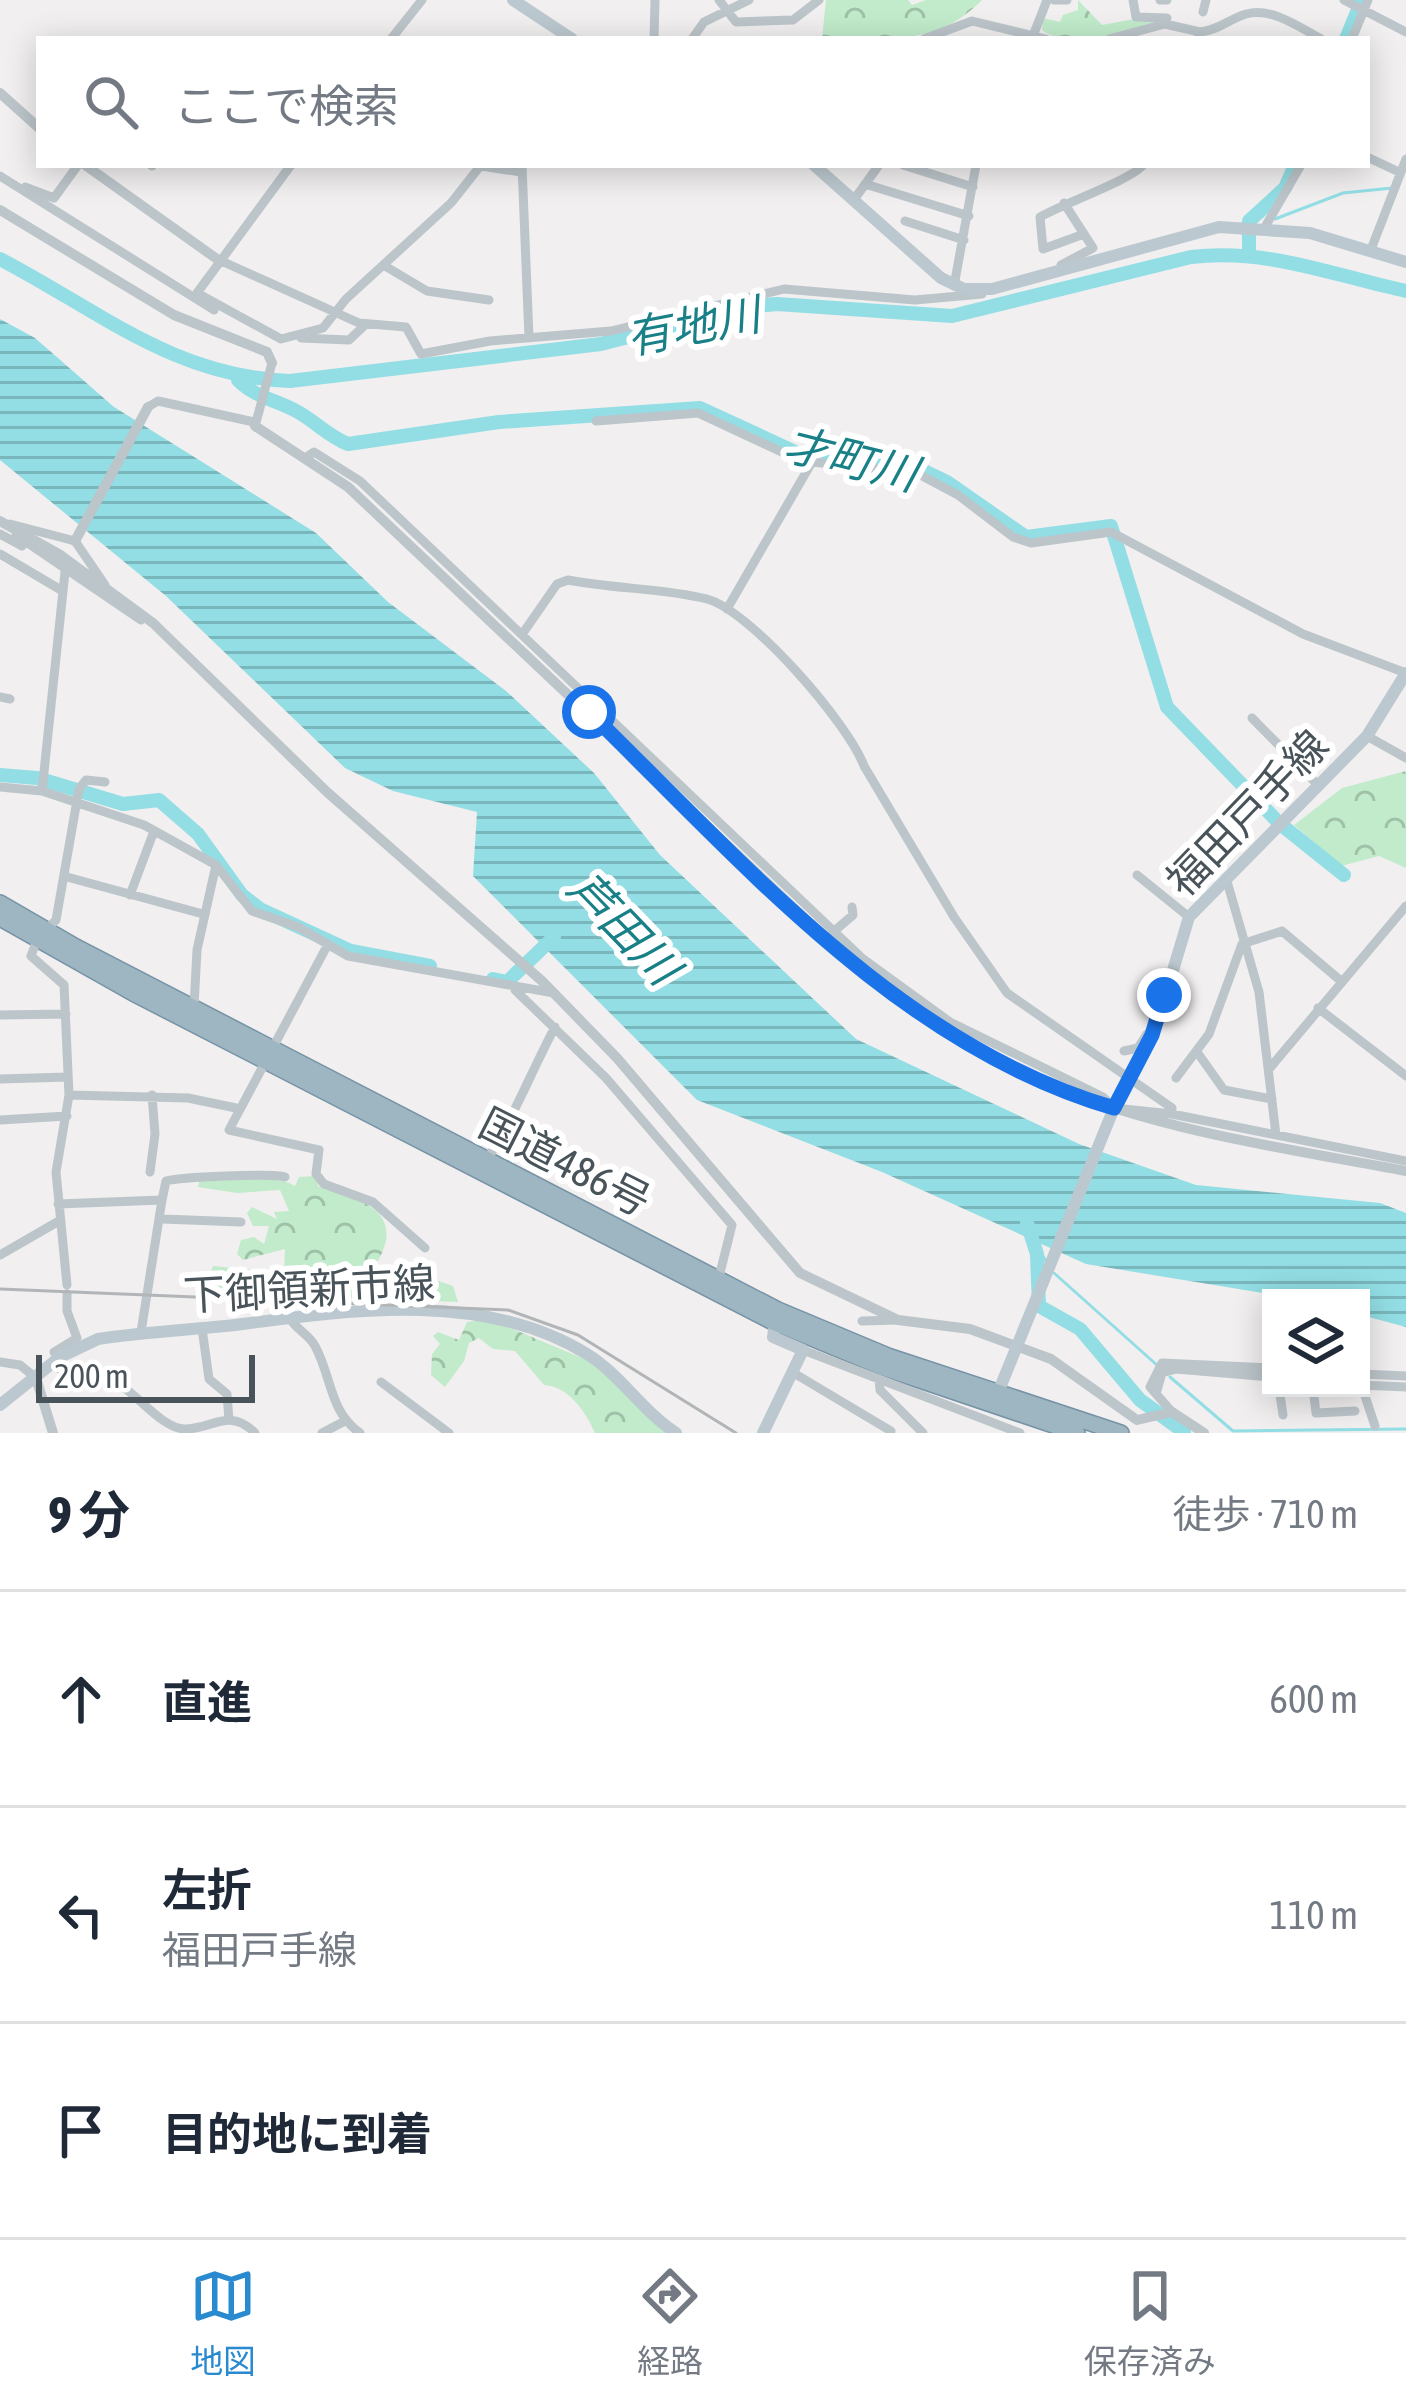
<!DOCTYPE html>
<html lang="ja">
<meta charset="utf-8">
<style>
:root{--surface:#fff;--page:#f2f2f3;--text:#1f2937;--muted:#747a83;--line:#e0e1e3;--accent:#2a8ad0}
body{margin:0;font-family:"Asap Condensed","Noto Sans JP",sans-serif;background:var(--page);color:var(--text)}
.controls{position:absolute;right:36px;bottom:36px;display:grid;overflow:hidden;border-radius:0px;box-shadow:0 6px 30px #0003}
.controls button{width:108px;height:108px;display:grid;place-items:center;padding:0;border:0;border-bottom:3px solid var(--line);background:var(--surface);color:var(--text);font:60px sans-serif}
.scale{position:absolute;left:36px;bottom:30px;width:219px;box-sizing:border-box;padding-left:12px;border:6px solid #49545a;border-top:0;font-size:33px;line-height:42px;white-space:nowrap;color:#49545a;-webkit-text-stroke:9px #fff;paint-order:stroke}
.stop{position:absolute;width:36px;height:36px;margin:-27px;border:9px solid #1a73e8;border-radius:50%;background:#fff}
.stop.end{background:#1a73e8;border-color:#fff;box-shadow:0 3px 12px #0008}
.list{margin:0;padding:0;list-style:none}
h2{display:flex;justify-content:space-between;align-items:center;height:156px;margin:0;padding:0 48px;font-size:51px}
h2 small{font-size:39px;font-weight:400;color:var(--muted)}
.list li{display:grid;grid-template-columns:78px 1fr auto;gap:36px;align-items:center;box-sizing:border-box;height:216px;padding:0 48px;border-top:3px solid var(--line)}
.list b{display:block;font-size:45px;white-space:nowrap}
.list p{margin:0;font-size:39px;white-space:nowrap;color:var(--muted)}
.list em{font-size:39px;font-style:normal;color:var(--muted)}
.icon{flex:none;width:66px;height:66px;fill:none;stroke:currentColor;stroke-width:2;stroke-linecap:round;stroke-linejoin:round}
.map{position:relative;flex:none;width:1406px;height:1433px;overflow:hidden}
.search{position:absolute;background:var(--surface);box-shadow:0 6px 30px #0003;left:36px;right:36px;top:36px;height:132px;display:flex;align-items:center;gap:30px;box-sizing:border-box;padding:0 42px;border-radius:0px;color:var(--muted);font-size:45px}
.sheet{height:804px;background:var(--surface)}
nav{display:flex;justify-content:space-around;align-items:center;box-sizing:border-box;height:168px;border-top:3px solid var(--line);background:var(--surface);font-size:33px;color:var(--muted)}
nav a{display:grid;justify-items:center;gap:6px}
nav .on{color:var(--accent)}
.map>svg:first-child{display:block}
.forest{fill:url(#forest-crowns)}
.water{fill:url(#water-rules)}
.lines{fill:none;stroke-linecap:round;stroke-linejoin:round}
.stream{stroke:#92dee4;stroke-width:3}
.river{stroke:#92dee4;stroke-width:14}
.trunk-casing{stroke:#7693a5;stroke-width:18}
.minor{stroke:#bcc5ca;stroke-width:9}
.tertiary{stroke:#bcc5ca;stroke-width:10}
.secondary{stroke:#bcc8cf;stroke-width:12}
.trunk{stroke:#9eb5c2;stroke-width:15}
.rail{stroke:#b2b5b8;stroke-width:3}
.route{stroke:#1a73e8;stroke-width:15}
.labels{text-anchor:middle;stroke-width:12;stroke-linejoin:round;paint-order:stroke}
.street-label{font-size:42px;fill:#49545a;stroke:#fff}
.water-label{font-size:45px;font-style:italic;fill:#198087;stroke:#fff}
</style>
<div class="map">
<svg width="1406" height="1433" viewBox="0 0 1406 1433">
<defs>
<pattern id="forest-crowns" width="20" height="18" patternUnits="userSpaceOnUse" patternTransform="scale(3)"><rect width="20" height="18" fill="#c1ebcb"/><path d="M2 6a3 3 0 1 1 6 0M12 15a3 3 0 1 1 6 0" fill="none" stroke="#9fc1a8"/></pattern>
<pattern id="water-rules" width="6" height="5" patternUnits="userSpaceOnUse" patternTransform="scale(3)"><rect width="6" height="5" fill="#92dee4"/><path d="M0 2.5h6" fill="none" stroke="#79b7bc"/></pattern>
</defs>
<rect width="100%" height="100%" fill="#f1efef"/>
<path class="forest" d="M826,0H908L912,5L926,0H982C936,47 884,39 822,39Z
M1078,0L1102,25L1134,19L1165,22C1128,28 1077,55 1042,30L1043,18L1060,22L1063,15L1078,10Z
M1406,771V868L1379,856L1341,866L1294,825L1342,788Z
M317,1176L318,1186C361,1198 409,1212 375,1266L413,1264L430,1278L453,1286L458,1302L235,1293L207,1283L213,1266L284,1273L285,1249L243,1260L237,1254L241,1240L254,1237L264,1244L269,1226H253L247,1213L252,1207L277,1219L274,1212L289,1211L280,1190L237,1193L198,1187L200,1179C231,1182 272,1172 295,1186L299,1177Z
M489,1319L594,1363L669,1433H595C586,1412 568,1386 544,1385L515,1351L493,1349L479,1338L469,1343L464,1361L445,1387L431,1375L432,1354L440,1344L433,1336L438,1332L459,1340L467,1322Z"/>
<path class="water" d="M0,319L35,338L114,407L316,533L388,602L506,691L594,773L660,855L856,1039L1079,1144L1196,1185L1380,1203L1406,1213V1327L1361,1315V1298H1293L1086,1264L882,1172L697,1100L473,876L477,812L393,791L345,768L166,596L0,460Z"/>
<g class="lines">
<path class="stream" d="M1258,212L1263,216
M1275,219L1343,193L1392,188
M1036,1242L1045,1260
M1054,1273L1158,1366
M1170,1377L1233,1431L1406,1429"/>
<path class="river" d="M1346,39L1362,0
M1249,253V221L1285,188L1295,165
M0,259C100,311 172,376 290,381L601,344L744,307L777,304L952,316L1191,257C1267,248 1332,275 1406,291
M238,380C256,398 277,400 298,412C316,422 328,436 348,444L499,422L700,408L804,456L916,467L947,482L1026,537L1111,526L1167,707L1279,823L1344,875
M0,775L37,778L123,804L159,800L198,834L242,895L260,909L351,951L430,966
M493,979L507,982L554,937
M1027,1223L1037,1254L1039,1306L1080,1329L1140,1400L1184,1432"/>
<g class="trunk-casing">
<path id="trunk" d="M0,903L76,947L778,1310L888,1356L1121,1433
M0,918L133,993L773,1322L884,1368L1077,1433"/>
</g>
<path class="minor" d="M719,0L736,22L793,20L819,0
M1054,0H1067
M1133,0L1136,17L1167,18
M1160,0H1167
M1344,0L1406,32
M1203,12L1206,0
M1033,36L1047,0
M391,39L422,0
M654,39L655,0
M692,39L704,22L749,0
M924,39L972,21L1046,39
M1109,39L1165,24L1200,32
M1198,39L1200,32C1219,30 1229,19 1246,14C1272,7 1299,27 1321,39
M1352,39L1368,0
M1367,157L1399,172
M151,165L152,166
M291,165L197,293L281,339L323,328L346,299L451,203L481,165
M522,165L529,338
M903,165L973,187
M481,166L521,172
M0,176L214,310
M865,184L969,216
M25,187L54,198L78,165
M853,201L879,165
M905,221L964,240
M1265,227L1301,165
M1084,234L1043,249L1040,217C1062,204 1133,179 1143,165
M1370,252L1406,159
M217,259L359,323L406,327L421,354L490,341L611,331L784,289L915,300L982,294
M1061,265L1093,248L1064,203
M385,266L427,291L489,300
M954,286L976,165
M301,338L349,340L366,324
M148,407L158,401L254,422
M596,421L698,413L801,461L915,472L958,495L1013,537L1031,543L1111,532L1303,634L1406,673
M255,426L272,363
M308,456L314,452L360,481L863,959L950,1022L1103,1097L1114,1108L1172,1114L1406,1161
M10,524L75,541L105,585
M0,534L22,546
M16,535L141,620
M0,554L61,590
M727,609L812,462
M523,633L557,584L568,580C614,589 663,588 707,599C751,611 848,723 864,766L954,917L1007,993L1172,1108V1114
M0,697L10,699
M1252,718L1317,784
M1367,736L1406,758
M0,787L42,791L144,825L216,865L252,911L298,927L348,956L554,993
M42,791L65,572
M1137,875L1189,917
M67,877L203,914
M1226,878L1259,992L1276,1135
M130,895L154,831
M832,933L853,915L852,907
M327,946L229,1130L319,1150L316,1174L324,1184L373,1202L425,1248
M515,990L606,1078L732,1225L718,1281
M194,1006L197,950L216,865
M1318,1008L1406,1076
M0,1015L66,1014
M1124,1051L1138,1048L1147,1034
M1197,1052L1224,1090L1272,1099
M1269,1069L1406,906
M1176,1078L1209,1034L1242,944L1282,931L1341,981
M0,1079L68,1077
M69,1095L188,1098L236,1108
M0,1120L67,1116
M487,1160C514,1117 531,1072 555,1027
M150,1172L155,1134L152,1095
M162,1200L166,1181C179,1177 274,1173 285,1177
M58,1204L162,1200L141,1332
M163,1219L241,1222
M0,1255L59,1221
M67,1285L56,1172L69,1095L64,985L31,956L37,940L56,920L79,789L86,780L105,782
M289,1317C296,1330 309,1334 315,1346C332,1377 329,1411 360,1433
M862,1321L898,1320
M202,1328L209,1379L227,1394L229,1420
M803,1350L1020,1433
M60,1357L54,1352L77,1338L67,1311V1294
M0,1362L20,1365L36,1378
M52,1364C74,1382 99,1373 123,1387C140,1398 164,1429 185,1429C212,1429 230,1407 255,1433
M792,1372L891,1431
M1361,1374L1406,1376
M879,1380L880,1390L923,1433
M381,1382L449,1433
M1361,1385L1406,1387
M1368,1385L1364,1393L1375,1426
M1279,1388L1283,1415
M1313,1388L1316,1413L1355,1411
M1156,1394L1162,1373L1176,1369L1271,1377
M1172,1412L1150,1387L1162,1363L1271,1368
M322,1433L345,1421"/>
<path class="tertiary" d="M0,93L39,128
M85,165L217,259
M0,210L174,315L267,352L272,363
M255,426L348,487L854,965C908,1004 963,1044 1024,1073C1143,1129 1278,1147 1406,1171
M0,521L59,554L153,623L327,792L542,981L617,1058L800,1273L898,1320L970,1329L1051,1359L1137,1420L1172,1412L1204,1433
M75,541L148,407
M36,1378L53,1433"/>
<path class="secondary" d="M513,0L572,39
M814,165L941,278L964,289H992L1219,227L1310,233L1406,262
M995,1400L1114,1108L1156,1027L1189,917L1367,736L1406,673
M0,1405L60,1357L98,1339C143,1332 189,1330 235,1325C349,1310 484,1290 587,1354C621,1375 642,1411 676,1433
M763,1433L803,1350L773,1337L776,1316"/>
<use href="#trunk" class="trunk"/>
<path class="rail" d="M0,1289L508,1310L578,1335L736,1433"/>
</g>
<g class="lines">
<path class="route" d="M589,712C743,862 900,1046 1114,1108L1152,1035L1164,995"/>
</g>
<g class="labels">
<g class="street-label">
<text transform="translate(1247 813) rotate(-46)" y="15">福田戸手線</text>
<text transform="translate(565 1162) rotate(27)" y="15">国道486号</text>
<text transform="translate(309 1289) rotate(-3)" y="15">下御領新市線</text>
</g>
<g class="water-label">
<text transform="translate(693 326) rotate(-11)" y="16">有地川</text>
<text transform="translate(851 459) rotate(14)" y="16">才町川</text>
<text transform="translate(624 928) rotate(46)" y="16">芦田川</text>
</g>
</g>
</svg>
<div class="controls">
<button><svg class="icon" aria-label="layers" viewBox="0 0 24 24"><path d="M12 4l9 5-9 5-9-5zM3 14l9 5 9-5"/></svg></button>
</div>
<div class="scale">200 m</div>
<div class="stop" style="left:589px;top:712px"></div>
<div class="stop end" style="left:1164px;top:995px"></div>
<div class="search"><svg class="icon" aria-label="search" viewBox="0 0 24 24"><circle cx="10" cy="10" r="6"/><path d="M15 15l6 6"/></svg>ここで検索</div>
</div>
<section class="sheet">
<h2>9 分<small>徒歩 · 710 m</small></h2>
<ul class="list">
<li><svg class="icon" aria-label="ahead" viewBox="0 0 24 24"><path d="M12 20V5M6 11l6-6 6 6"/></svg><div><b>直進</b></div><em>600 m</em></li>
<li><svg class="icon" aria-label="left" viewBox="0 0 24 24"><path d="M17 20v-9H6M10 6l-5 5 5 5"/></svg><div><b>左折</b><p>福田戸手線</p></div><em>110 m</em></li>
<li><svg class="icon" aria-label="arrive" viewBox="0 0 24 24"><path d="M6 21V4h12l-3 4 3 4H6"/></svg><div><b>目的地に到着</b></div></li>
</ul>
</section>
<nav>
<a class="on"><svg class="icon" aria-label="map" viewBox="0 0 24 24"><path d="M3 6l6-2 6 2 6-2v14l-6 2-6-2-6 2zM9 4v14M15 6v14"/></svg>地図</a>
<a><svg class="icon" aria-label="directions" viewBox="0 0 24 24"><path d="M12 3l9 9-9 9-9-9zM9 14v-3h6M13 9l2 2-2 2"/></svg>経路</a>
<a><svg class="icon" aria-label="saved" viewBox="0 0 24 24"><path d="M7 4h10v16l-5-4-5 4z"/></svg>保存済み</a>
</nav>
